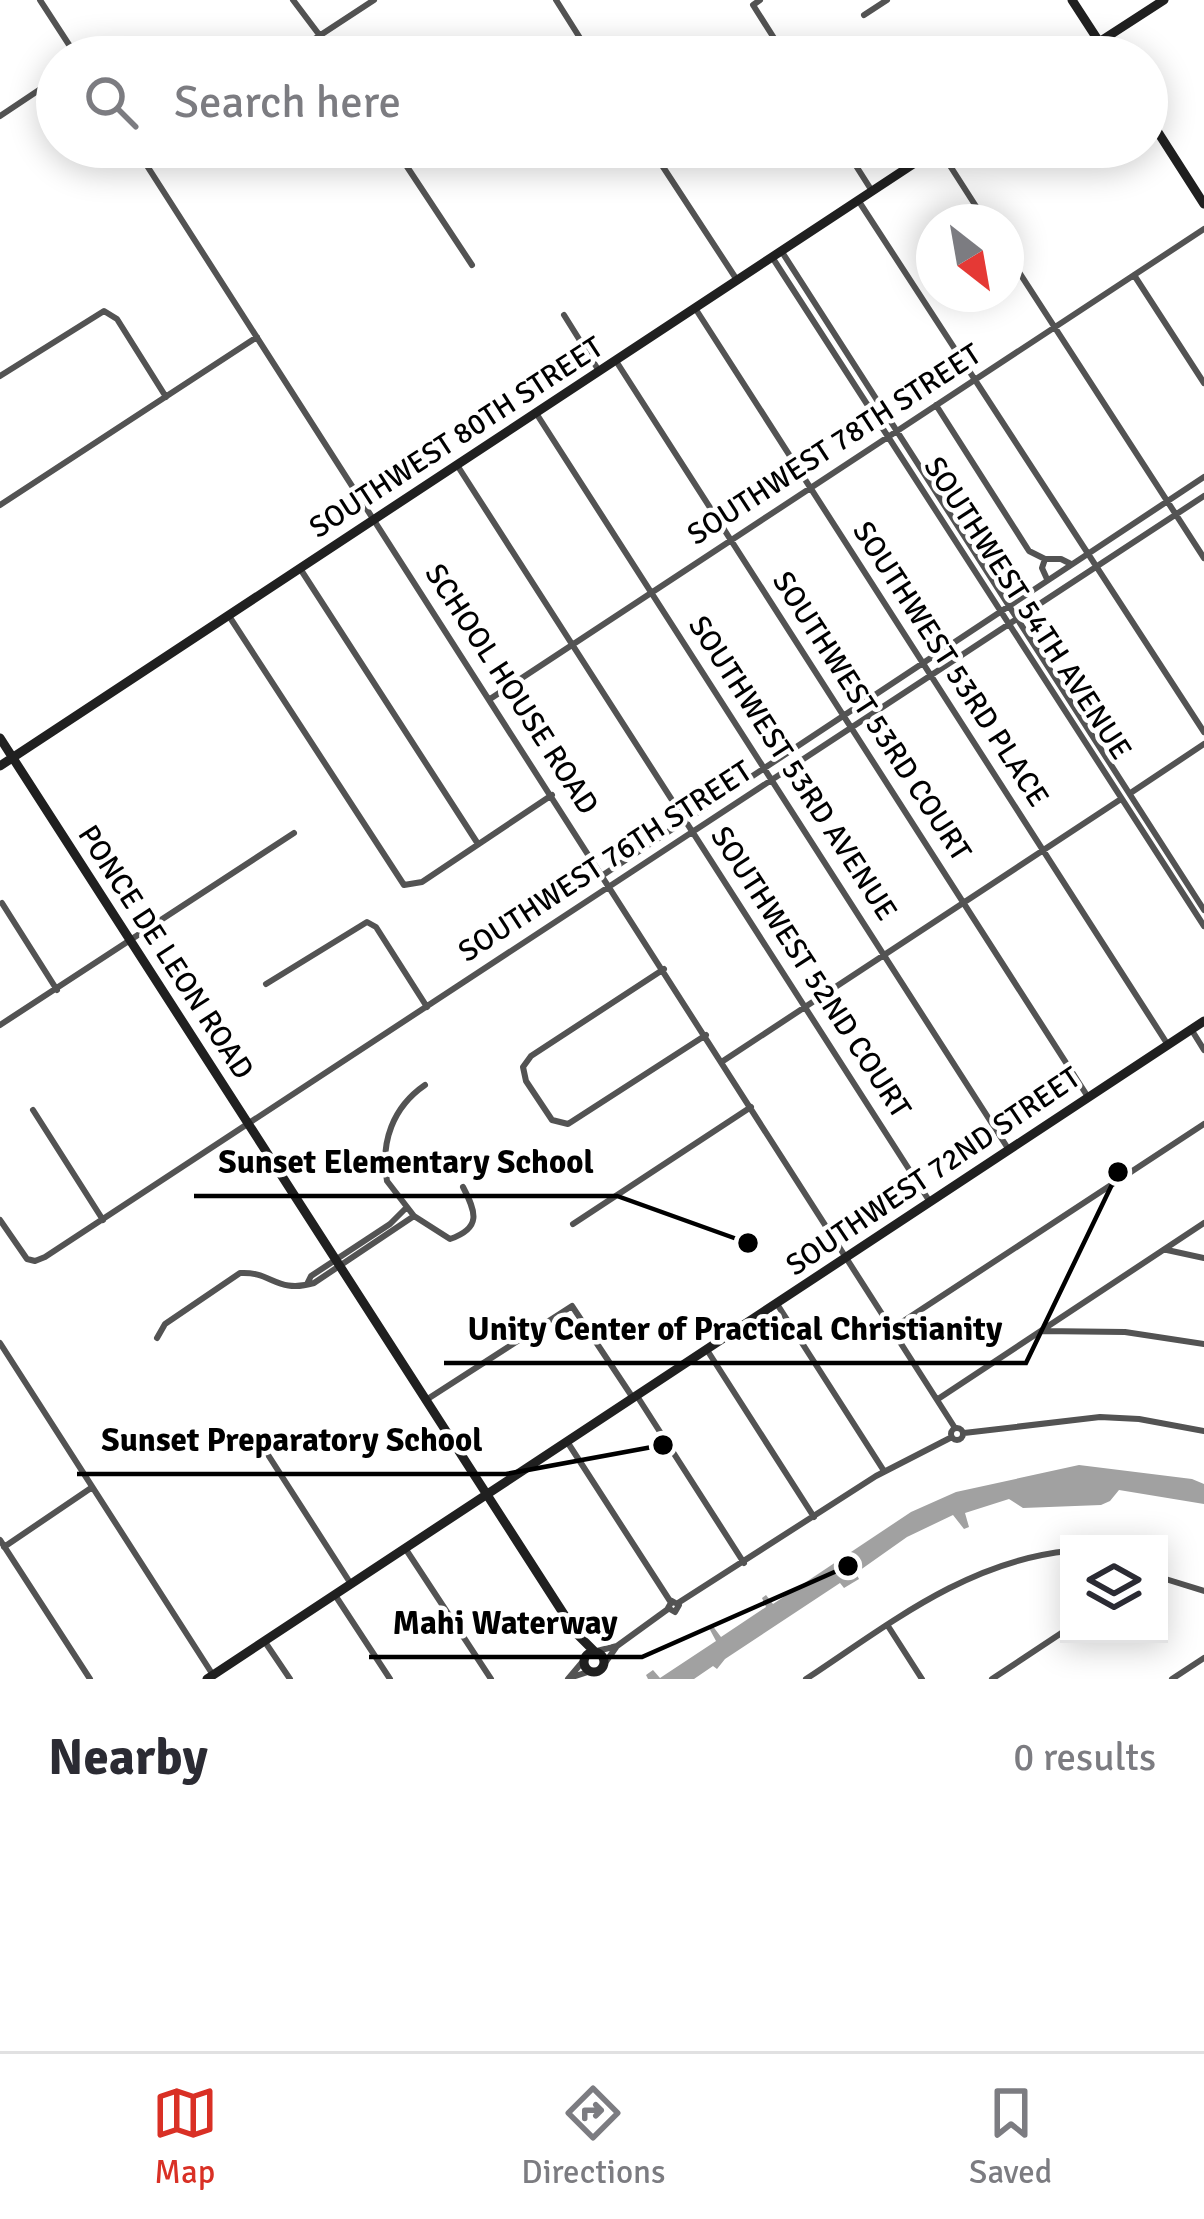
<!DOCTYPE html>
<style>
:root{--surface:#fff;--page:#f2f2f3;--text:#2b2b33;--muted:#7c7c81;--line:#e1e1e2;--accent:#d93025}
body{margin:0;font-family:Signika,sans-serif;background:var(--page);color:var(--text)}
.controls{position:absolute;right:36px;bottom:36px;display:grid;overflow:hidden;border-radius:0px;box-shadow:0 6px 30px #0003}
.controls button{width:108px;height:108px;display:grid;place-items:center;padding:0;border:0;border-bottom:3px solid var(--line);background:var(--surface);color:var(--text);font:60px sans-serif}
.compass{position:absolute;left:916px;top:204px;width:108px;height:108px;border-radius:50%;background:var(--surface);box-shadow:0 6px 30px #0003;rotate:149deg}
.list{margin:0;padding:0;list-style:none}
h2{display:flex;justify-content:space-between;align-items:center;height:156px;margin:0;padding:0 48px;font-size:51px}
h2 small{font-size:39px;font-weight:400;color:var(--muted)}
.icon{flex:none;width:66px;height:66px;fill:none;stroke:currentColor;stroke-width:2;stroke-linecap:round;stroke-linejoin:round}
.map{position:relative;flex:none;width:1204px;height:1679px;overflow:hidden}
.search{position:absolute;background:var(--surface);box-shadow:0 6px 30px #0003;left:36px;right:36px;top:36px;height:132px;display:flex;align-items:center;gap:30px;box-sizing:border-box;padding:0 42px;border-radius:66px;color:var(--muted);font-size:45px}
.sheet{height:372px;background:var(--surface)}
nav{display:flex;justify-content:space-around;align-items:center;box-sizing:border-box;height:168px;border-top:3px solid var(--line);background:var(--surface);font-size:33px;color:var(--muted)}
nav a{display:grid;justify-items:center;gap:6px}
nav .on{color:var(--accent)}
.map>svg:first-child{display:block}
.water{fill:#a1a1a1}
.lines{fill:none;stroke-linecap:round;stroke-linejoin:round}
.street{stroke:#535353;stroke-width:6}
.secondary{stroke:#202020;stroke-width:9}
.labels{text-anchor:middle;stroke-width:9;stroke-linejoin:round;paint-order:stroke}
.street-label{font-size:30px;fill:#000;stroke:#fff}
.leader{fill:none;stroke:#000;stroke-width:4.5}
.callout-dot{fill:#000;stroke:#fff;stroke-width:4.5}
.callout-label{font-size:33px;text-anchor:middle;font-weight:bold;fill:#000;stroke:#fff;stroke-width:9;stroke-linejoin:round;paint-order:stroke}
</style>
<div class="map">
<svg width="1204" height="1679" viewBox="0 0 1204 1679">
<rect width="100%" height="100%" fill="#fff"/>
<path class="water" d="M1079,1465L1192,1479L1204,1484V1504L1119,1490L1110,1501L1101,1505L1023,1508L1009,1499L965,1513L969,1527L964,1529L953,1515L907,1537L856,1573L859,1579L844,1588L840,1583L725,1659L717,1669L713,1666L694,1679H648L646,1675L653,1670L660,1678L716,1641L709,1628L712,1625L721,1637L766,1607L762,1598L766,1595L773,1604L911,1512L956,1492Z"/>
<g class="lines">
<path class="street" d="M40,0L77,57
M293,0L336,57
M556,0L592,57
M760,0L753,5L786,57
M864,15L887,0
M287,57L374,0
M0,116L57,78
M135,147L955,1428
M394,147L472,265
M650,147L737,280
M844,147L872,191
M938,147L986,222
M139,155L151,147
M858,200L1204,732
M782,252L1204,910
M1006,252L1204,558
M772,257L1204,926
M1134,275L1204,383
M695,308L1168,1045
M564,315L599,371
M616,361L1088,1097
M0,376L104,311L117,319L166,397
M936,405L1029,551L1045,559
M536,413L1009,1150
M457,465L930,1202
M0,505L257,337
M301,570L478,844
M1047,579L1042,568L1045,559H1061L1071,564
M229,616L404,885L422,882L552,795
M490,699L1204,229
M1132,792L1204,744
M603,875L1204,477
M2,903L57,990
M664,969L531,1056L523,1067L526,1081L552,1120L568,1124L706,1035
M266,984L367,922L376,927L427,1007
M0,1025L294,833
M1191,1029L1204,1050
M723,1061L1121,799
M425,1085C393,1107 380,1142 387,1181L414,1216L450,1239C482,1228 476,1212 463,1187
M33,1110L103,1220
M0,1220L27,1259L35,1261L45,1257L1204,496
M573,1224L751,1107
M1167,1250L1204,1258
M307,1284L311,1276L390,1224L406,1208
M777,1304L884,1471
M893,1328L1204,1124
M1041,1331L1125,1332L1204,1344
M157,1338L165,1324L240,1273C272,1271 276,1294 314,1283L414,1216
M0,1343L213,1675
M707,1350L814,1517
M637,1396L744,1563
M938,1399L1204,1223
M426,1400L572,1306L633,1398
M951 1434a6 6 0 1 1 12 0a6 6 0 1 1-12 0Z
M964,1433L1100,1417L1139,1419L1204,1431
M568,1443L670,1601
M263,1447L351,1584
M0,1540L90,1679
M4,1547L91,1488
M405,1548L491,1679
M1159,1577L1204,1591
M335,1595L390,1679
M672,1601L679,1605L675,1612L668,1608Z
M678,1603L876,1476L952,1437
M888,1626L922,1679
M265,1642L290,1679
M597,1651L617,1646
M605,1663L617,1646L668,1609
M569,1678L591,1671
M568,1679L584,1660
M806,1679C888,1625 967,1561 1069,1551
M992,1679L1069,1628
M1172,1679L1204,1658"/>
<path class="secondary" d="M1072,0L1109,57
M1076,57L1164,0
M1147,115L1204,204
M0,738L576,1633L594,1651
M0,766L939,147
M584 1662a10 10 0 1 1 20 0a10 10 0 1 1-20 0Z
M207,1679L1204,1021"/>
</g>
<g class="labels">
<g class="street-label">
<text transform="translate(456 437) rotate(-33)" y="10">SOUTHWEST 80TH STREET</text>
<text transform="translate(834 444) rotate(-33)" y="10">SOUTHWEST 78TH STREET</text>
<text transform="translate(1028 608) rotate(57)" y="10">SOUTHWEST 54TH AVENUE</text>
<text transform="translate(951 664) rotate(57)" y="10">SOUTHWEST 53RD PLACE</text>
<text transform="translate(512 689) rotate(57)" y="10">SCHOOL HOUSE ROAD</text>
<text transform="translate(872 716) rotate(57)" y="10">SOUTHWEST 53RD COURT</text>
<text transform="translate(793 768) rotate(57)" y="10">SOUTHWEST 53RD AVENUE</text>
<text transform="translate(605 861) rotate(-33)" y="10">SOUTHWEST 76TH STREET</text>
<text transform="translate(166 952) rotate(57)" y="10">PONCE DE LEON ROAD</text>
<text transform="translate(811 972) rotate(57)" y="10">SOUTHWEST 52ND COURT</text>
<text transform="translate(933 1171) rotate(-34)" y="10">SOUTHWEST 72ND STREET</text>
</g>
</g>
<path class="leader" d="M748 1243L617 1196H194M1118 1172L1026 1363H444M663 1445L506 1474H77M848 1566L642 1657H369"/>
<g class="callout-dot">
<circle cx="748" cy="1243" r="12"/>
<circle cx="1118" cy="1172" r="12"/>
<circle cx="663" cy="1445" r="12"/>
<circle cx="848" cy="1566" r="12"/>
</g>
<g class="callout-label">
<text x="406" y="1173">Sunset Elementary School</text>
<text x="735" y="1340">Unity Center of Practical Christianity</text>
<text x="292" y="1451">Sunset Preparatory School</text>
<text x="505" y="1634">Mahi Waterway</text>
</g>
</svg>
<div class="controls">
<button><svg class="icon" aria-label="layers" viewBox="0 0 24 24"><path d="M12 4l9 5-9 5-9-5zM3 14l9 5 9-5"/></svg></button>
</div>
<svg class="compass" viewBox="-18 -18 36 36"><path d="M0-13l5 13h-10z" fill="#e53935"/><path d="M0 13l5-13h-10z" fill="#7c7c81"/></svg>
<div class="search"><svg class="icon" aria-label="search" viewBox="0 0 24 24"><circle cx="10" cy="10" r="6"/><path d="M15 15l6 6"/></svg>Search here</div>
</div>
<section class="sheet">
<h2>Nearby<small>0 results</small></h2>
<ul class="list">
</ul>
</section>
<nav>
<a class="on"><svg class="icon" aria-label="map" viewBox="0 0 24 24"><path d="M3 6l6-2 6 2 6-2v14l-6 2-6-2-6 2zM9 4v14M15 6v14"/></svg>Map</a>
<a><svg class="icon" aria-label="directions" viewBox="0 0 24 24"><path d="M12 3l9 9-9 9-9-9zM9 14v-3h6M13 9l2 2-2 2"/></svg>Directions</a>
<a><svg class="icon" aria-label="saved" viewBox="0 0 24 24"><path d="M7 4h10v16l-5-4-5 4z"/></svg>Saved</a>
</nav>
